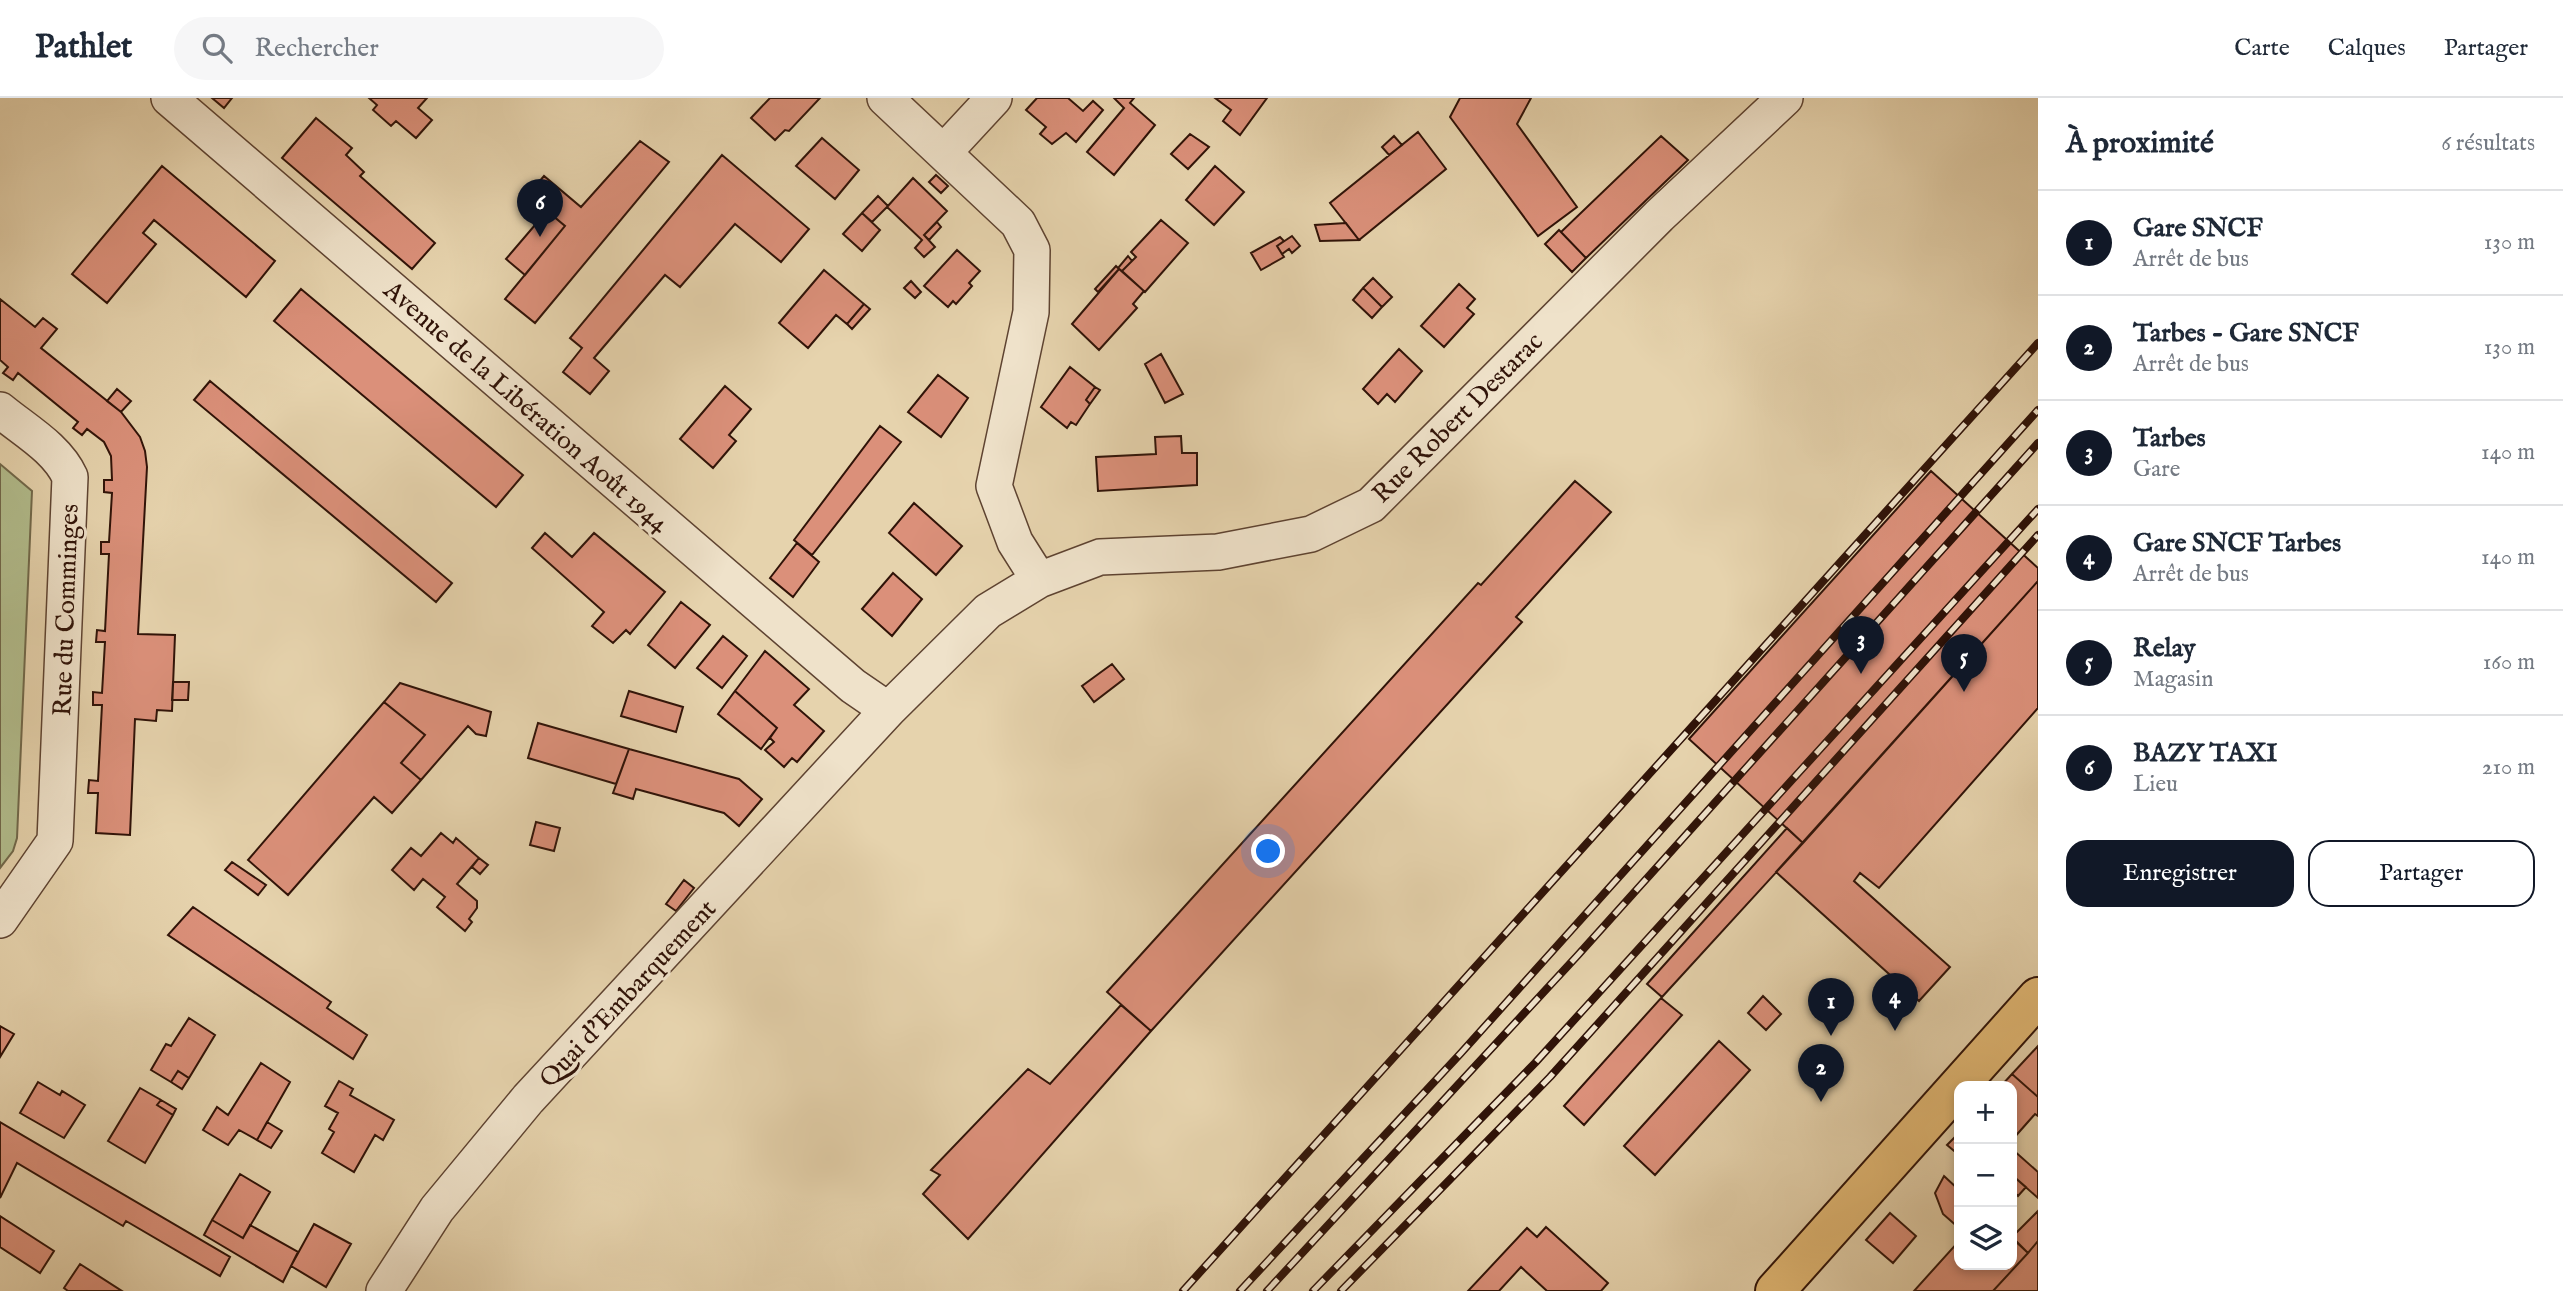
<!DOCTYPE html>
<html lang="fr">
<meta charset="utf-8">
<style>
:root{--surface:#fff;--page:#f6f6f7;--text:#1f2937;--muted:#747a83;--line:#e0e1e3;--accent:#111827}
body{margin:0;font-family:"IM FELL English",serif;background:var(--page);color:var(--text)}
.controls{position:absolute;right:21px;bottom:21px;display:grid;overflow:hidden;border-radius:14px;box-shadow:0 4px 10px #0003}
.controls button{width:63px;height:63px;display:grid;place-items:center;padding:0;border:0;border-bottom:2px solid var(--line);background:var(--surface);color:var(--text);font:35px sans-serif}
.you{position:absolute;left:1269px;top:754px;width:24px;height:24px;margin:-18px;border:5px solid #fff;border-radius:50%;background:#1a73e8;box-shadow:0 0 0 10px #1a73e833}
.badge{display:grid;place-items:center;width:46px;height:46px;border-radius:50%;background:var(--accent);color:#fff;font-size:23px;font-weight:700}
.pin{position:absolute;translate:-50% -58px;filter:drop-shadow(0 2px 4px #0008)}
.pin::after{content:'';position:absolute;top:37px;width:24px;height:21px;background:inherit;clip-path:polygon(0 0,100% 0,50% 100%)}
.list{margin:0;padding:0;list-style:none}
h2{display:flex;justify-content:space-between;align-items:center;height:91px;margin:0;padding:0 28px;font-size:30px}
h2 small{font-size:23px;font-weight:400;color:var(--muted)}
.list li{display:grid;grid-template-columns:46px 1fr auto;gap:21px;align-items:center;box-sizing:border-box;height:105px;padding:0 28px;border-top:2px solid var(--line)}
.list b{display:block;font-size:26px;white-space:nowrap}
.list p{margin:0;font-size:23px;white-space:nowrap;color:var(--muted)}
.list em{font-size:23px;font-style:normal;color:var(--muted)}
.actions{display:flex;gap:14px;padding:21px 28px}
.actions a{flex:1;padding:16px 0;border:2px solid var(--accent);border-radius:21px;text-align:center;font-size:24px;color:var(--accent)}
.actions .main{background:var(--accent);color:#fff}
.icon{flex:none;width:38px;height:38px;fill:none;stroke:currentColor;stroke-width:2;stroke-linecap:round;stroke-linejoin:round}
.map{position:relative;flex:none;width:2038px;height:1193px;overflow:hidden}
header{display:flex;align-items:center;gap:42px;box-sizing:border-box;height:98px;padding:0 35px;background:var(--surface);border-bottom:2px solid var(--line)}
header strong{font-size:33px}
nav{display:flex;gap:38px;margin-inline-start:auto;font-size:24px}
.search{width:490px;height:63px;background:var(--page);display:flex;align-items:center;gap:18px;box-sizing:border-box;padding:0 24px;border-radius:38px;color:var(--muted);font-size:26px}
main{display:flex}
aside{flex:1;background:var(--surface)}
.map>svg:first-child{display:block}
.green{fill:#b2bd8d;stroke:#71684a;stroke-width:2}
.building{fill:#db907a;stroke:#301308;stroke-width:2}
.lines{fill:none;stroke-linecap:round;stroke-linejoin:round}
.minor-casing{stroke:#5e4331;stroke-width:38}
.major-casing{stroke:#301308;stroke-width:42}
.minor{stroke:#efe2ca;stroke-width:35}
.major{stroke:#e3ba76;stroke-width:38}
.rail-casing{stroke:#301308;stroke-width:8}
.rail{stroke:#efe2ca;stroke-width:5;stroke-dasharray:16;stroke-linecap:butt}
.labels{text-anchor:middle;stroke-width:6;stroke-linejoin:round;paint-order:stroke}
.street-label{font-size:26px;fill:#301308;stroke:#efe2ca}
</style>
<header>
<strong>Pathlet</strong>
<div class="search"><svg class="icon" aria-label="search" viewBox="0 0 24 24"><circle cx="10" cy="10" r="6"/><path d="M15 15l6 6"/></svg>Rechercher</div>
<nav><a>Carte</a><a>Calques</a><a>Partager</a></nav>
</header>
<main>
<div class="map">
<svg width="2038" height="1193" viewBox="0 0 2038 1193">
<rect width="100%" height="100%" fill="#e6d3ad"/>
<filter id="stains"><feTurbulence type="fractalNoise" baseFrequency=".00286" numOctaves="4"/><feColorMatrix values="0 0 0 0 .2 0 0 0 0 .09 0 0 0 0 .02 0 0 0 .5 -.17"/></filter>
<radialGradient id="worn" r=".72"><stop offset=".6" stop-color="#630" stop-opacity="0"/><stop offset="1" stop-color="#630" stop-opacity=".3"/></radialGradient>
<path class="green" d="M0,366L32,393L17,740L13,753L0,770Z"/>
<path class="building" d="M212,0H232L224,10Z
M369,0H427L418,10L432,22L416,40L396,23L391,28L373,12L377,7Z
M770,0H820L789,33L785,32L775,42L751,20Z
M1037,0H1068L1083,13L1093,3L1103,12L1076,44L1066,35L1052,46L1040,36L1046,29L1026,12Z
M1114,0H1134L1130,5L1155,27L1114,77L1087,54L1124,10Z
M1215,0H1267L1240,37L1223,23L1231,12Z
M1460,0H1531L1517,26L1577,109L1538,138L1450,19Z
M316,20L352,50L346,57L364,74L360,78L435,145L412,171L282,60Z
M1418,34L1446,71L1359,142L1330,105Z
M1190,36L1209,49L1188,71L1171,56Z
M1394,38L1402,47L1389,57L1382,49Z
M1661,38L1688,62L1586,160L1561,134Z
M822,40L859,72L835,101L796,68Z
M640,43L669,64L535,225L505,201L565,128L528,97L544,78L581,109Z
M722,57L809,131L781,164L735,126L680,189L665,177L594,260L609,273L590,296L563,274L582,250L570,240Z
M162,68L275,163L246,199L154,122L143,135L156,146L107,205L72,176Z
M1215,68L1244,94L1214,127L1186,102Z
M936,77L948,88L941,95L929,84Z
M913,80L947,113L924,137L935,149L924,159L915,150L922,142L887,109Z
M878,98L888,108L872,124L862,115Z
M547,113L565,128L525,177L506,161Z
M862,115L880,132L862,153L843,136Z
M1161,122L1188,145L1145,194L1122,173L1136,159L1131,154Z
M937,124L941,129L929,142L924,137Z
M1346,125L1359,142L1320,143L1315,127Z
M1559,132L1586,160L1572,174L1545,146Z
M1292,138L1300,148L1292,155L1289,151L1282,156L1277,148Z
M1280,139L1284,143L1277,148L1284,159L1261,172L1251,155Z
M957,152L980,173L969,185L972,188L956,206L953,203L948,209L924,188Z
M1128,158L1132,163L1122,173L1118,170Z
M1116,168L1119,171L1098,194L1095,191Z
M1119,171L1144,193L1133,206L1137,210L1099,252L1072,226Z
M824,172L864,206L847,226L836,217L808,250L779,225Z
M1373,180L1392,199L1382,209L1363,190Z
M911,183L921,194L915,200L904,190Z
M1459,186L1475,201L1467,210L1474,216L1444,249L1421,228Z
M1363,190L1382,209L1372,220L1353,202Z
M301,191L523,377L496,409L274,223Z
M0,201L35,229L43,220L57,231L41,250L121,314L140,339L145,353L147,369L138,536L175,537L172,613L157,612L156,623L135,621L130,737L96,735L98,695H88L89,682L98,683L102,607H93V594L102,595L105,544H96L97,532L105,533L109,456H101V444H109L112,395L104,394V382H112L111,358L104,344L87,331L82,337L73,330L78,324L18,275L13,282L3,275L8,269L0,262Z
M864,206L870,211L852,231L847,226Z
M1399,251L1422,273L1395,304L1387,296L1378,306L1363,291Z
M1161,256L1183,296L1165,305L1145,266Z
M1070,269L1095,289L1086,302L1090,306L1076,327L1071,324L1067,330L1041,309Z
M938,277L968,300L941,339L908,314Z
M210,283L452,485L436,504L194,302Z
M725,288L751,311L729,337L736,343L713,370L680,341Z
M1095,289L1100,292L1090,306L1086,302Z
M117,291L131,303L121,314L107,303Z
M880,328L901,344L812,457L794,442Z
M1181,338L1182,355H1197V387L1098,393L1096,359L1156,356L1155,339Z
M1931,373L2038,470V483L1803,745L1689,641Z
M1575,383L1611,414L1516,519L1522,524L1151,933L1107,894L1478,485L1481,487Z
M914,405L962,448L936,477L889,435Z
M545,435L572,459L594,435L665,494L630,536L626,532L613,545L592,528L604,514L532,450Z
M797,445L819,464L793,499L770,480Z
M893,475L922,501L892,538L862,511Z
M2038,483V610L1879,790L1860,775L1854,783L1950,869L1919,903L1776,774Z
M681,504L710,527L675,570L648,547Z
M723,538L747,558L722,590L697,570Z
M765,553L809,591L794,607L824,633L797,664L792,660L784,669L765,652L774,644L770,640L777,630L735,593Z
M1112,566L1124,581L1094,604L1082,588Z
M173,584H189L188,602H172Z
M400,585L491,614L486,638L476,636L468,628L421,682L401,665L425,637L384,604Z
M629,593L683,609L676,634L621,618Z
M735,593L777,630L761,651L718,616Z
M384,604L425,637L401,665L421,682L392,715L374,699L288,797L248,762Z
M538,625L629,651L616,686L528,660Z
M629,651L739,681L762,701L739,728L724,715L636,691L633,701L613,695Z
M536,724L560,730L554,753L530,747Z
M1787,730L1803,745L1662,899L1647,886Z
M441,735L453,745L456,740L479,760L457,786L477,803V810L469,821L472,824L465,833L437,809L445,799L423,781L414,792L392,772L411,750L421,758Z
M479,760L488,767L480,776L472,769Z
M232,764L266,787L258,797L225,772Z
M684,782L694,790L676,813L666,806Z
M193,809L331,904L327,910L367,937L353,961L168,837Z
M1763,898L1781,916L1766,932L1748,915Z
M1661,900L1682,917L1584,1027L1564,1008Z
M1121,907L1151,933L968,1141L923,1096L940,1077L931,1072L1028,971L1050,986Z
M189,920L215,937L189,980L178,973L171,984L151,972L166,946L171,948Z
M0,928L14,936L0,959Z
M1719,943L1750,972L1655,1077L1624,1048Z
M2038,948V999L2012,976Z
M261,965L290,984L257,1042L239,1032L228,1047L203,1032L217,1009L228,1017Z
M178,973L189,980L182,991L171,984Z
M2012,976L2038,999V1018L2035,1016L2012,1042V988H2001Z
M339,983L353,991L350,997L394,1022L383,1042L375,1037L354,1074L322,1055L334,1034L329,1031L338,1015L325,1008Z
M38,984L60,997L62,993L85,1007L64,1040L20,1015Z
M140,990L161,1002L157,1007L173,1017L145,1065L108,1043Z
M161,1002L176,1011L173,1017L157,1007Z
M0,1024L230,1159L220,1178L126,1123L123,1128L17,1065L0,1100Z
M267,1024L282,1033L271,1050L257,1042Z
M1959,1035V1057L1947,1047Z
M2012,1051L2038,1074V1100L2012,1077Z
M240,1076L270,1094L243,1140L212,1122Z
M2012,1077L2026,1089L2018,1098L2012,1092Z
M1944,1078L1959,1092V1130L1943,1116L1935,1095Z
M2038,1113V1143L2028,1155L2012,1139Z
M1890,1115L1916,1138L1893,1165L1866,1142Z
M0,1118L54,1153L40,1175L0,1149Z
M212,1122L243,1140L250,1127L298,1154L283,1184L204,1137Z
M314,1126L351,1146L326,1189L291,1168Z
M1546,1129L1608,1185L1601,1193H1547L1521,1169L1499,1193H1468L1527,1130L1537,1139Z
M2012,1140L2028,1155L1993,1193H1914L1959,1143V1167H2012Z
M2038,1143V1193H1993L2028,1155Z
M80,1166L122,1193H68L64,1190Z"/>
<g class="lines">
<g class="minor-casing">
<path id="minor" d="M169,0L853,588L888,612
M885,0L1018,125L1032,152L1031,214L994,388L1015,444L1039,482
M944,54L994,0
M0,312C24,332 57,350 70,379L55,743L0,822
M384,1193L437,1111L528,1001L888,612L988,513L1039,482L1100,459L1218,454L1311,436L1371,407L1659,118L1785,0"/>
</g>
<g class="major-casing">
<path id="major" d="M1775,1193L2038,899"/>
</g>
<use href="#minor" class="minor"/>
<use href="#major" class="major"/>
<g class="rail-casing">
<path id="rail" d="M1183,1193L2038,245
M1240,1193L1461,955L2038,312
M1267,1193L1578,857L2038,345
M1313,1193L1535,965L2038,411
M1341,1193L1550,979L2038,437"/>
</g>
<use href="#rail" class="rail"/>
</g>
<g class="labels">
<g class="street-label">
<text transform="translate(527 308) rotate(41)" y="9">Avenue de la Libération Août 1944</text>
<text transform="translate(1457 319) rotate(-45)" y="9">Rue Robert Destarac</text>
<text transform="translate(65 512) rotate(-88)" y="9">Rue du Comminges</text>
<text transform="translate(627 895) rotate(-47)" y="9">Quai d'Embarquement</text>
</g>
</g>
<rect width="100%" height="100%" filter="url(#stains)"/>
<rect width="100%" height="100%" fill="url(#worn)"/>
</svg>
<div class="controls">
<button>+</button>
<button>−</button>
<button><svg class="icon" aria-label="layers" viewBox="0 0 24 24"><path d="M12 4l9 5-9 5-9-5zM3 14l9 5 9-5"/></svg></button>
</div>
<div class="you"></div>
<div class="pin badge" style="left:1831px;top:938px">1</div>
<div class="pin badge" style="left:1821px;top:1004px">2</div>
<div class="pin badge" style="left:1861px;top:576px">3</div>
<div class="pin badge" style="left:1895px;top:933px">4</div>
<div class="pin badge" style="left:1964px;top:594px">5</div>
<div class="pin badge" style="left:540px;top:139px">6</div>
</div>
<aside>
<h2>À proximité<small>6 résultats</small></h2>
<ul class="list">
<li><span class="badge">1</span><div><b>Gare SNCF</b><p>Arrêt de bus</p></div><em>130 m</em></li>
<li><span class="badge">2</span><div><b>Tarbes - Gare SNCF</b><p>Arrêt de bus</p></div><em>130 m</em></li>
<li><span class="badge">3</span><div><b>Tarbes</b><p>Gare</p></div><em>140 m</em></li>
<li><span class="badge">4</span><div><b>Gare SNCF Tarbes</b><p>Arrêt de bus</p></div><em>140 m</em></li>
<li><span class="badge">5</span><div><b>Relay</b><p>Magasin</p></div><em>160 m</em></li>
<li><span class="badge">6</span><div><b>BAZY TAXI</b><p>Lieu</p></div><em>210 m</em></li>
</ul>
<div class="actions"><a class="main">Enregistrer</a><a>Partager</a></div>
</aside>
</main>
